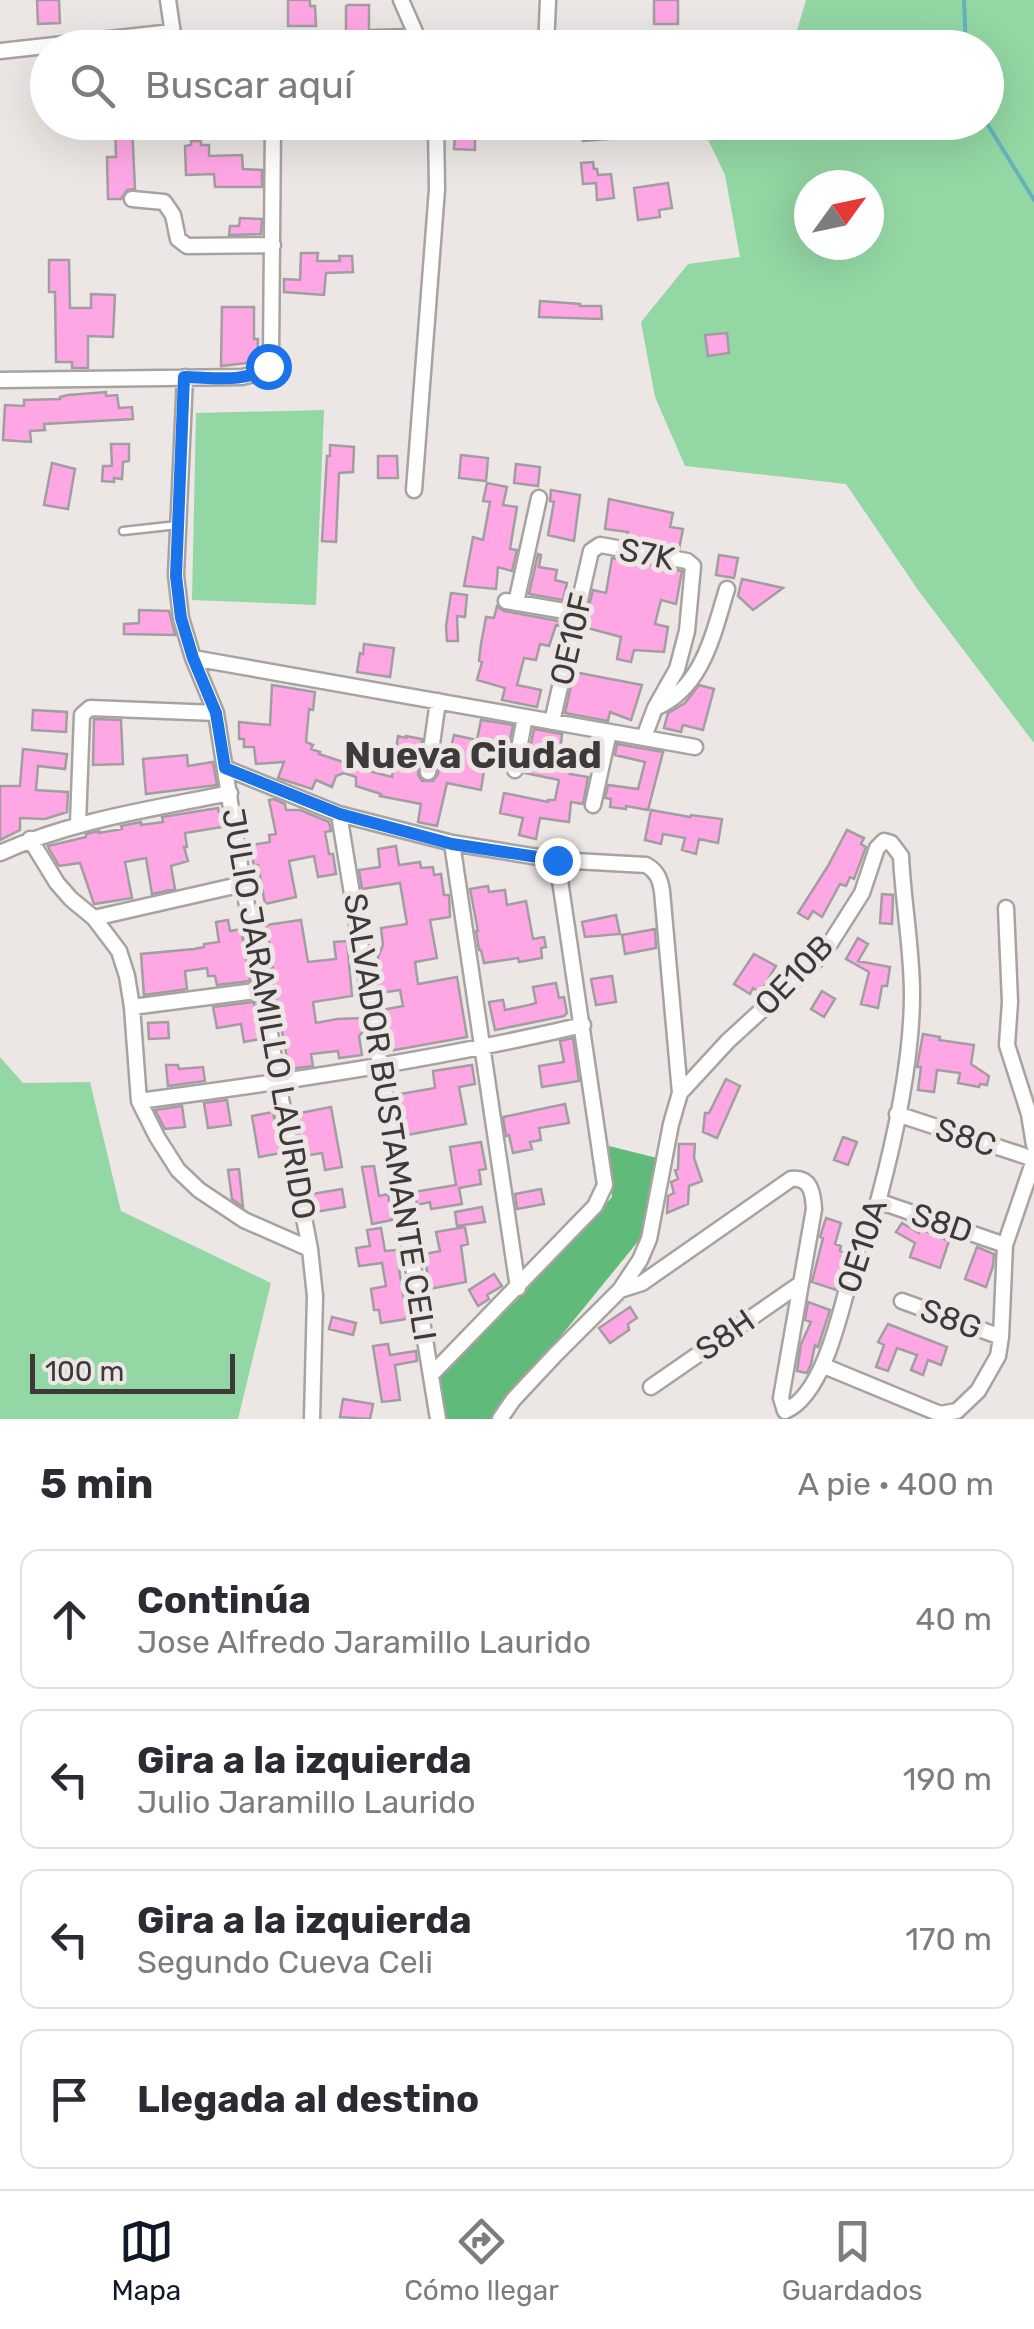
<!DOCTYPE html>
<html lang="es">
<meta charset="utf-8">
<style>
:root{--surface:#fff;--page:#f2f2f3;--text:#2b2b33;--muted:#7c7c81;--line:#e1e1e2;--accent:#111827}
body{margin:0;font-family:Rubik,sans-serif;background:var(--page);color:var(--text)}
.compass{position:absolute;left:794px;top:170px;width:90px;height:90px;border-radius:50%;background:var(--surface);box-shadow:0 10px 40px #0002;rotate:57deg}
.scale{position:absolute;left:30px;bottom:25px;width:205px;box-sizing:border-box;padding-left:10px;border:5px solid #3d3a39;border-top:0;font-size:28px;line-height:35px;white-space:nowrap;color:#3d3a39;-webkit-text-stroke:8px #ece7e4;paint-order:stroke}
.stop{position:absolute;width:30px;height:30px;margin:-22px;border:8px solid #1a73e8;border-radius:50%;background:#fff}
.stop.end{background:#1a73e8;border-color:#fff;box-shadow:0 2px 10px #0008}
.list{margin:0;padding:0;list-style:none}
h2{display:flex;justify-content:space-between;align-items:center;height:130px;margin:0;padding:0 40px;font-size:42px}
h2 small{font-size:32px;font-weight:400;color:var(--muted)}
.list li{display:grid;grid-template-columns:65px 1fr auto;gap:30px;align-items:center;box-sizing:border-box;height:140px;margin:0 20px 20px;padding:0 20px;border:2px solid var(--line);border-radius:20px}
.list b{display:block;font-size:38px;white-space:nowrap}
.list p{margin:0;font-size:32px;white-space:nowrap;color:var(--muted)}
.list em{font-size:32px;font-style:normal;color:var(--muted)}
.icon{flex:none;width:55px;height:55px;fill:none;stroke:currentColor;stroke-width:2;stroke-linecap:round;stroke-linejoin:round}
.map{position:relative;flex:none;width:1034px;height:1419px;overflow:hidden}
.search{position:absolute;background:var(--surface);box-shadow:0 10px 40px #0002;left:30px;right:30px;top:30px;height:110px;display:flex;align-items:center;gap:25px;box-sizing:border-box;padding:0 35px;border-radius:55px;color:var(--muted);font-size:38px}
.sheet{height:770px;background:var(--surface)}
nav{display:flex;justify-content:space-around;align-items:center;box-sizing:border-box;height:140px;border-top:2px solid var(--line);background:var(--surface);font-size:28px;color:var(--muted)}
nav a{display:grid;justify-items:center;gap:5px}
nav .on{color:var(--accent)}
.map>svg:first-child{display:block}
.green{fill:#93d7a4;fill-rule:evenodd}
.forest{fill:#60ba7a}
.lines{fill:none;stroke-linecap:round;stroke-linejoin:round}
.stream{stroke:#66b1be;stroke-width:4}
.building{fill:#ffa7e5;stroke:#a29da0;stroke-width:2.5}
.service-casing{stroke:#a8a3a1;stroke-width:11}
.minor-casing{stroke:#a8a3a1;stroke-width:19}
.service{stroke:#fff;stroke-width:6}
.minor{stroke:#fff;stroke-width:14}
.route{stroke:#1a73e8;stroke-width:12}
.labels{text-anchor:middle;stroke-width:10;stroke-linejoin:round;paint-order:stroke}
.street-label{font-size:32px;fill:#3d3a39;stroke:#ece7e4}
.quarter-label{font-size:38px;font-weight:bold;fill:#3d3a39;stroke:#ece7e4}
</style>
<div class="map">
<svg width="1034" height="1419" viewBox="0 0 1034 1419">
<rect width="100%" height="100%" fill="#ece7e4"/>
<path class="green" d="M806,0H1034V743L918,590L846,484L685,466L655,397L641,322L688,264L740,257L725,175L700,123L986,122V48L792,47ZM809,185H869V245H809Z
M324,410L316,605L192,600L196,413Z
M0,1057L23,1083L90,1082L121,1211L271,1283L238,1419H0Z"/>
<path class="forest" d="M609,1146L657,1158L640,1239L493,1419H446L440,1375L523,1294L612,1197Z"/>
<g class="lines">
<path class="stream" d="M964,0L966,48
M986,122L1034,200"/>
</g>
<path class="building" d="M37,0H59L60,23L38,24Z
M288,0H310V6H315L316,26H288Z
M654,0H678V24H654Z
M348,5H369V30L402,29L408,48H346V6Z
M292,33V48H268L267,34Z
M456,122H475V150L454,149Z
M582,122H607L608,139L583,141Z
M132,125L135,189L127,190L121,199H108L107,157H116L115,126Z
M191,141H201V145H209V156L242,155L243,169L262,170V187H215L214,174L186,175L185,146L191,145Z
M593,162L594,169H597L598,175L611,174L614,198L597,200L596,183L583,184L581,163Z
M668,183L672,208L659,210L660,217L638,220L634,188Z
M240,218L262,219L261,234L229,235L230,226H239Z
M301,253H318L317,261H340L339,256H352L353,272L326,273L324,295L284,292V279L300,280Z
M49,260H69L70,308H91V294L115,295L113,337L88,336V368H72V362H56L55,292H49Z
M540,301L580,304V306H601L602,319L539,317Z
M222,307H254V339H258L257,361L255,362L221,366Z
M727,333L729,353L708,356L705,335Z
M106,392V396L117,395L119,408L132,407L133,419L44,424L45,430L30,431L31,442L3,440L5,405L24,406V400L60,399V397L68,395Z
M111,444H129V461L123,462L122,479L114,478V482L102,481L103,466H112Z
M330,445L354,447L353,472L339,473L336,542L322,541L327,456H330Z
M461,455L488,458L486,481L459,478Z
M378,456H397L398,478H378Z
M52,463L75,469L68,509L44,505Z
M516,464L540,467L538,486L514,483Z
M487,483L507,487L503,505L517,507L510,549L517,550L512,571L498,567L496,589L464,586L473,537L483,540L490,502L483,501Z
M551,490L580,495L574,541L548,535L554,502L550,501Z
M609,499L673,513L670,527L683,529L679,549L626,539L628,532L605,529Z
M538,554L541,555L539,567L557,570L555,580L567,583L563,600L529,594Z
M719,555L738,558L734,578L716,575Z
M612,558L682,571L676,604L661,600L655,624L668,627L664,652L634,650L631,662L617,659L621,637L584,627L593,590L606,593Z
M742,579L783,588L753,610L738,596Z
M451,593L467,595L465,617L457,616L458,641H447L446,626Z
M497,606L504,611L564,622H559V626L556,625L549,646L540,644L536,660L524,658L517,685L541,690L537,707L502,700L505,688L477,680L482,662L479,661L481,644L486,617L494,618Z
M139,610L169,611L175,635L124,634V624L139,623Z
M364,644L394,648L390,677L357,672L360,653L363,654Z
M574,672L642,685L631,720L610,712L608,721L565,713Z
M272,685L315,692L313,710L309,709L306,742L313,745L311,749L320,752L319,754L343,762L345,756L367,763L365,770L392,777L398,736L406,738V736L422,739L418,775L422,781H433L438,774L441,753L449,755L454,735L477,740L481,720L513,725L507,755L487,751L481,790L447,783L437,826L418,822L421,804L380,796L381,794L356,786V777L344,773L336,776L332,787L316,780L312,789L278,778L284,762L256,764L254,747H244V739H239V722L270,725Z
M699,685L714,689L703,730L683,725L681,732L664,728L668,713L685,703Z
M33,710L67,712L66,732L32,730Z
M94,719L121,720L123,764L93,765Z
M534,729L562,734L559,766L571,770L570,774L588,777L583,804L571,802L569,822L540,818L536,839L519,835L523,818L500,813L504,793L548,802V800H555L559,780L525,773Z
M617,744L663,752L648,810L626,806V809L610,807L611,799L605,798L608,785L638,789L645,762L615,755Z
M23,749L67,754L65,769L38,766L36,790L68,792L67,812L45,819L20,818V830L0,840V786H20Z
M187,755L188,766L213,762L217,785L146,794L143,759Z
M274,799L285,804L286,810H300L329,822L331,831L325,832L329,854H333L336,874L318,877L314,856L289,861L296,897L265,904L258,865L254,866L250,845L270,842L269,835L276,834L269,800Z
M218,808L222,827L185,833L187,847H184L188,861L171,866L175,889L152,894L146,858L125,862L132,898L94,904L80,863L59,866L49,849L48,846L86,837V834L99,831V833L122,829L121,826L141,822V825L163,822L162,817Z
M651,810L690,817L691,815L722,819L718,843L699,839L696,854L682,850L685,838L663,834L661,844L645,840Z
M847,830L864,838L861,844L866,847L854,879L850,877L846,886L840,884L822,917L813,911L808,919L798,913L828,866Z
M396,846L399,865L420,862L421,868L433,867L434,875L441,874L444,895H449L450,917L430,920L437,958L415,962L418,984L457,977L467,1037L389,1051L382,1010L403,1006L400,990L379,993L375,971L380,970L378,957L383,945L381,928L407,924L400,883L362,889L359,870L380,867L378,849Z
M488,886L489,892L505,890L507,905L526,901L533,939L544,937L546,947L541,948L542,958L519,962L518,958L484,963L481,950H479L476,931H478L470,889Z
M882,894L893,895L892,924L880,923Z
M616,915L620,934L585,937L582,922Z
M228,920L230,931L241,929L250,981L217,985L215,976H208L207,968L185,971L187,989L144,995L141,954L194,949L204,947V944L219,942L216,922Z
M301,920L308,962L336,959L334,942L347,941L352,996L313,1002L316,1023L337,1019L362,1018L364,1031L359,1036L362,1055L339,1058L338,1051L311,1054L313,1066L289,1069L270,967H273L266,925Z
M655,929L656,948L625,954L622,935Z
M858,938L868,944L858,961L890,967L887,986H882L878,1008L861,1004L869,972L846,959Z
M754,954L776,966L760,993L753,988L750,994L734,984Z
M612,976L616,1002L596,1005L591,979Z
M556,983L559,998L564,997L567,1013L564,1016L495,1030L489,1002L503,1000L505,1010L529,1005L536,1003L533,987Z
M822,991L835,999L824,1017L811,1009Z
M254,1002L260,1039L244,1042L241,1024L217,1028L213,1007Z
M168,1022L169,1038L149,1039L148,1023Z
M923,1034L940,1037L939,1040L974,1045L971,1064L989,1076L987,1085L980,1084L979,1087L958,1083L960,1073L937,1070L934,1092L918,1090L921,1067H917Z
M573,1038L579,1081L542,1087L539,1066L564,1062L560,1041Z
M166,1065H178L179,1069L203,1067L205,1081L168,1086Z
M472,1065L475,1084L459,1087L466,1124L407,1135L400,1094L435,1088L433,1071Z
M726,1079L740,1086L717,1138L703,1132L705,1113H709Z
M227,1100L231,1125L208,1128L204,1103Z
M565,1104L569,1123L539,1128L541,1140L530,1142L532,1149L513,1153L509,1135L506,1136L503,1117Z
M182,1106L185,1127L165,1129L155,1110Z
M331,1107L342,1167L325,1170L322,1153L304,1156L295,1114Z
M273,1112L281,1153L259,1157L252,1116Z
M843,1137L857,1142L848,1165L834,1160Z
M481,1142L486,1169L479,1170L481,1184L459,1188L462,1204L431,1209L430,1202L417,1205L414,1192L456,1185L450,1147Z
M679,1144H695L694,1158L702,1181L689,1186L688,1204L667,1213L668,1196L674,1193L671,1182L678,1179L675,1170L678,1169Z
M374,1166L379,1196L388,1194L392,1220L372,1224L362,1167Z
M239,1169L243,1207L232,1199L228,1170Z
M342,1189L345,1207L315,1212L312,1194Z
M541,1189L544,1204L517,1209L515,1194Z
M482,1207L485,1222L457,1226L455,1212Z
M826,1218L841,1223L835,1244L841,1246L840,1251L846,1253L836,1290L812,1282L823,1238L820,1237Z
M902,1223L919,1233L921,1229L949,1241L940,1268L910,1257L915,1243L896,1232Z
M465,1227L468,1244L461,1246L466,1282L429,1289L425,1254L440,1251L436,1232Z
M381,1228L385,1251L396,1250L407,1319L381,1323L379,1310H374L371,1289L386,1286L382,1263L359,1266L356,1248L370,1246L367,1230Z
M977,1247L994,1254L993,1266L986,1287L965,1279Z
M494,1274L502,1286L487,1295L489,1299L478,1306L469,1290Z
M808,1302L830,1310L818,1347L815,1345L811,1364L807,1373L797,1371L801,1344L811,1322L805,1320Z
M630,1307L637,1318L628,1324L629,1330L610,1343L599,1328Z
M332,1317L356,1323L353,1335L329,1329Z
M888,1324L947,1347L941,1365L928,1360L923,1375L911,1370L917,1355L897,1348L888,1371L876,1367L884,1345L878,1342Z
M388,1344L390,1355L416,1351L417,1361L395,1365L400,1400L382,1402L373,1346Z
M343,1399L373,1404L370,1419L340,1417Z"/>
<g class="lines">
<g class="service-casing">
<path id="service" d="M123,531L178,525"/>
</g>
<g class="minor-casing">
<path id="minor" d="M168,0L175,48
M401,0L422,48
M546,48L548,0
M0,51L172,32
M132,199L164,202L173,215L178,239L187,246L273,245
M185,377L176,575L181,618L193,658L216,713L243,884L263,990L278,1083L310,1249L315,1296L312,1419
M0,380L242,377C257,374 266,372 271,357L273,122
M414,490L437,189L436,122
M506,601L577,613
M516,603L539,498
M193,658L695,747
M655,708C703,688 713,634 727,589
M552,722L591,551L600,545L606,546L687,561L693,566L687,631L677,669L655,708L644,737
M225,768L339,814L452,843L557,860L646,865C657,871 660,879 662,891L680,1093L671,1124L649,1239L640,1260L620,1290
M515,770L525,717
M428,772L438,701
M593,805L609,732
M339,814L438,1419
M78,824L82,715L90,708L216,713
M30,839L57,883L71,899L94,918L119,951L127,976L132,1007L139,1101L157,1137L178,1170L199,1190L244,1220L310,1249
M452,843L518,1288
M0,853C73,820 152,809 230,793
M1006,908L1010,1002L1007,1045L1029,1114L1034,1145
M94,918L243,884
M132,1007L263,990
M139,1101C290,1081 434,1060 583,1025
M897,1114L1034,1159
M878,1201L1005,1245
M902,1301L1001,1337
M824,1366L940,1414L957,1411L978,1391L998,1356L1001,1337L1005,1245L1034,1160
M432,1374L595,1206L605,1185L557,860
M651,1387L800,1284
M500,1419L513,1400L555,1355L620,1290L642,1283L791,1179C811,1177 813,1193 814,1209L781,1398L785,1411C827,1394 844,1295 856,1255C862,1235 874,1218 879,1198C896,1134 912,1061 912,994C912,948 903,902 901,856L891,843L884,841L877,848L862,893L824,953L728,1041L680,1093"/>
</g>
<use href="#service" class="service"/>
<use href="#minor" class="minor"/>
</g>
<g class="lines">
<path class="route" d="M268,366C248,384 211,377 184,377L176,576L181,618L193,658L216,713L225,768L340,814L452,844L557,860"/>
</g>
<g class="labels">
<g class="street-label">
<text transform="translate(647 554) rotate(11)" y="11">S7K</text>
<text transform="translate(571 639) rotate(-77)" y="11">OE10F</text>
<text transform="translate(794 975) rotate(-46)" y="11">OE10B</text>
<text transform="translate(269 1014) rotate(80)" y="11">JULIO JARAMILLO LAURIDO</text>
<text transform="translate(390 1117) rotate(81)" y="11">SALVADOR BUSTAMANTE CELI</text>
<text transform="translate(966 1137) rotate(18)" y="11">S8C</text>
<text transform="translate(942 1223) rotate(19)" y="11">S8D</text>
<text transform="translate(862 1246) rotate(-72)" y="11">OE10A</text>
<text transform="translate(951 1319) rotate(20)" y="11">S8G</text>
<text transform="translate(725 1335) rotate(-35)" y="11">S8H</text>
</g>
<g class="quarter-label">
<text x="473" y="768">Nueva Ciudad</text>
</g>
</g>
</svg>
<svg class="compass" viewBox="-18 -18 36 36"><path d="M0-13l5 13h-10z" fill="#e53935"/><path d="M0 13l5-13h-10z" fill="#7c7c81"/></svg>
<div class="scale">100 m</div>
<div class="stop" style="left:268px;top:366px"></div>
<div class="stop end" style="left:557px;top:860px"></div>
<div class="search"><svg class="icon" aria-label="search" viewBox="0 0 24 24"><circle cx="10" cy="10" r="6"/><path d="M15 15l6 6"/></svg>Buscar aquí</div>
</div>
<section class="sheet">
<h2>5 min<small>A pie · 400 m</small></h2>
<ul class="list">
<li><svg class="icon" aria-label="ahead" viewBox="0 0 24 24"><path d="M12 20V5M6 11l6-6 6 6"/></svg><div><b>Continúa</b><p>Jose Alfredo Jaramillo Laurido</p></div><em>40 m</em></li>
<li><svg class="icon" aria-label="left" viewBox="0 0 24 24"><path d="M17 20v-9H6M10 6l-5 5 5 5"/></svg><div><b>Gira a la izquierda</b><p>Julio Jaramillo Laurido</p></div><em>190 m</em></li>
<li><svg class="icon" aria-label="left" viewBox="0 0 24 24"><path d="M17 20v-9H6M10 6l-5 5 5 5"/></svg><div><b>Gira a la izquierda</b><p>Segundo Cueva Celi</p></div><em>170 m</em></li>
<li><svg class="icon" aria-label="arrive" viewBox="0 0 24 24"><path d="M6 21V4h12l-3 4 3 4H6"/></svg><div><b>Llegada al destino</b></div></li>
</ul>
</section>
<nav>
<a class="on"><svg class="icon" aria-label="map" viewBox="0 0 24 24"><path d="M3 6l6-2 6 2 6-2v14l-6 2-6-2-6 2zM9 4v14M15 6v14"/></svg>Mapa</a>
<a><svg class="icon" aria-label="directions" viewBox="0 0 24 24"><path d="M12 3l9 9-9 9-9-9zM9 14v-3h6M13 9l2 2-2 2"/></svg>Cómo llegar</a>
<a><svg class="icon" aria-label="saved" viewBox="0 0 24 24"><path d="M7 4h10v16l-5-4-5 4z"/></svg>Guardados</a>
</nav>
